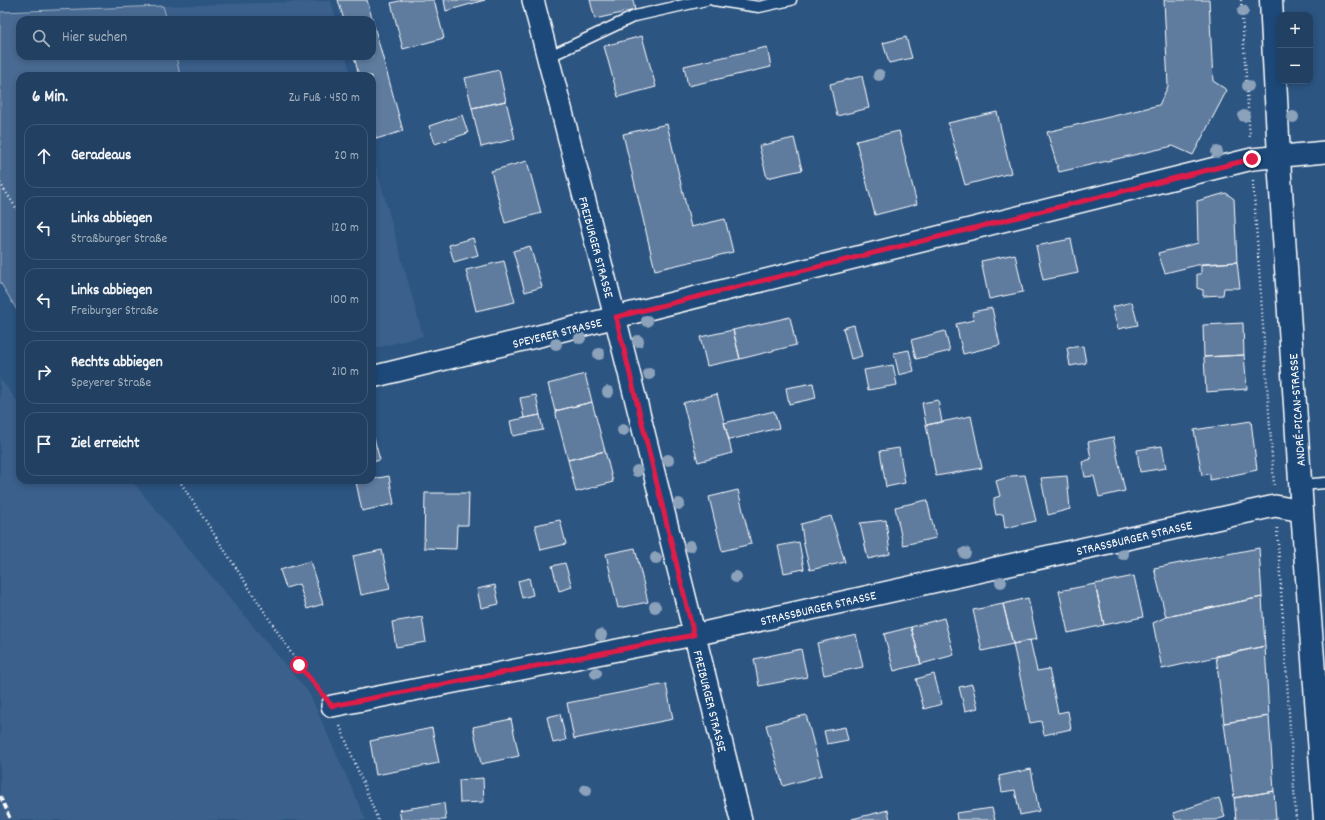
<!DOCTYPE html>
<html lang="de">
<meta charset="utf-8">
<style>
:root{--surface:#214062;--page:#2d4b6b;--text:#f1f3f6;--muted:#a2afbe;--line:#3e5977}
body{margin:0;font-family:Dekko,sans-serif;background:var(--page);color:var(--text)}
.controls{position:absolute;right:12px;top:12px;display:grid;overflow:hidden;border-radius:8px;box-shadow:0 2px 6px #0003}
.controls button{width:36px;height:36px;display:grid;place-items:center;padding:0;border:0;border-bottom:1px solid var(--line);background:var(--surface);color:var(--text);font:20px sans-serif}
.stop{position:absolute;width:12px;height:12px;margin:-9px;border:3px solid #e11d48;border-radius:50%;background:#fff}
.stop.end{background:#e11d48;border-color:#fff;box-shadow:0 1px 4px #0008}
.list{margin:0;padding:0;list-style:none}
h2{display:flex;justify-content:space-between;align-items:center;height:52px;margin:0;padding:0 16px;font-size:17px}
h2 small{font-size:13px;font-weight:400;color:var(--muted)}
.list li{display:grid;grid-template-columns:26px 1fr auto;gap:12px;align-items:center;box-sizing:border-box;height:64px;margin:0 8px 8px;padding:0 8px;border:1px solid var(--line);border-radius:12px}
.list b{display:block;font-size:15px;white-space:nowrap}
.list p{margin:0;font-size:13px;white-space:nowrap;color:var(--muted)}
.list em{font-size:13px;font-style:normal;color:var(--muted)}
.icon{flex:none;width:22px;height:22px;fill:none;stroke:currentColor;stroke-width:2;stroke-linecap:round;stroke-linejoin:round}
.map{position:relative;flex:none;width:1325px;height:820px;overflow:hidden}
.search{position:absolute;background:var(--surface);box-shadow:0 2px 6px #0003;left:16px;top:16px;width:360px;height:44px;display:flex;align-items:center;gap:10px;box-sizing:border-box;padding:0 14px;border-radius:12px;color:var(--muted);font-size:15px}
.panel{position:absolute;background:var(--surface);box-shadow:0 2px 6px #0003;left:16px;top:72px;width:360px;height:412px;border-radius:12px}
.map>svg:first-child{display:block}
.built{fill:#3b618b}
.green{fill:#486b92;stroke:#a4b5c8}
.building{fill:#5e7c9f;stroke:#fff}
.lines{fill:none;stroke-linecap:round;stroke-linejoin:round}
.lane-casing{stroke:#fff;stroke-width:13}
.street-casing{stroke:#fff;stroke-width:24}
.secondary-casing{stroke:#fff;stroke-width:25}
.path{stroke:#fff;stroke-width:2.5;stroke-dasharray:1 3;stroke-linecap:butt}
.lane{stroke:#1f4a7a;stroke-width:10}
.street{stroke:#1f4a7a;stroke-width:21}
.secondary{stroke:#1f4a7a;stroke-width:22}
.rail{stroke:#fff;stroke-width:3;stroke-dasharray:6 3;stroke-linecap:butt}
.tree{fill:#8ca2bb}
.route{stroke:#e11d48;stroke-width:5}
.labels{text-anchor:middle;stroke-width:3;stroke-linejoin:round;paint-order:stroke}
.street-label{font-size:13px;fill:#fff;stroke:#1f4a7a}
</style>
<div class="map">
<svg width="1325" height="820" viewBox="0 0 1325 820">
<rect width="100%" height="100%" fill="#2c5582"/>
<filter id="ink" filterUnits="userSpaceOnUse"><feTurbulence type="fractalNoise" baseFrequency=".025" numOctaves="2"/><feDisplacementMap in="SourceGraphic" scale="8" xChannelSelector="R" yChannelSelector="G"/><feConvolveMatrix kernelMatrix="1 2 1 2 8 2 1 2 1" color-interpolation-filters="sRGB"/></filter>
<g filter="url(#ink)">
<path class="built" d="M331,1L336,20H167L163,6Z
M176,56H346L351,76H180Z
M372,152L423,336L372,349Z
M0,379L20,404V480H131L309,693L366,820H0Z"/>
<path class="green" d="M163,6L167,20H20V56H176L180,76H20V315L0,282V12Z"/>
<path class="building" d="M338,0H367L403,131L376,139L372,123V76H359L354,56H372V20H344Z
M403,0H434L444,38L403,49L391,3Z
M444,0H485L446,11Z
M590,0H633L635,10L595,19Z
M1164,0H1209L1213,81L1227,90L1193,155L1173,146L1059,172L1047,132L1159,105L1168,86Z
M642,36L656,87L618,97L604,46Z
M906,37L912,58L889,63L883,43Z
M767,47L771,67L688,86L684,66Z
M499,70L506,101L472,108L465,78Z
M862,76L869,108L837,116L830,84Z
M506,101L515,139L481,147L472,108Z
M997,112L1011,173L965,185L948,123Z
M462,115L468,133L435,144L429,126Z
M667,124L691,227L725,219L733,252L655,270L623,134Z
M899,131L917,204L875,215L856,141Z
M794,138L802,170L767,178L759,146Z
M527,161L541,213L505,223L491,171Z
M1226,193L1234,199L1237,262L1197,265L1165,273L1158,253L1198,243L1197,201Z
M473,238L478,255L454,262L449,245Z
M1071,239L1078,273L1043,280L1036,246Z
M530,246L542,287L525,292L513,251Z
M1015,254L1023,292L989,299L981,261Z
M504,261L515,302L476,311L466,270Z
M1237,262L1240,288H1224L1223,295L1203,296V290L1197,288V274H1201V264Z
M1132,302L1138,325L1118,329L1112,307Z
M992,308L1000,345L963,354L956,324L974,320L972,312Z
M790,317L796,345L740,359L733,330Z
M1243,323L1244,355L1204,357L1203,325Z
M854,325L862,356L851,359L843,328Z
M733,330L740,359L707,366L700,337Z
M945,331L950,351L916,359L911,340Z
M1083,346L1086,363L1070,366L1067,348Z
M909,350L914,371L899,375L894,353Z
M1244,355L1247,389L1206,392L1204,357Z
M893,365L897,385L868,390L864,370Z
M585,374L592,402L555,411L548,384Z
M813,383L816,398L789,404L786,388Z
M717,394L732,453L698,462L683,403Z
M536,395L540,415L524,418L520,398Z
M938,400L942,422L926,425L922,403Z
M592,402L605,451L568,460L555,411Z
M774,411L779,428L729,440L724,423Z
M540,415L543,430L513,436L510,421Z
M971,416L982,468L936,476L926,425Z
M1251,421L1257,470L1210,480V474L1202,475L1194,430Z
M372,431L380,460L372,462Z
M1113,437L1125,491L1099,497L1094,476L1085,477L1082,462L1091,459L1088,442Z
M1162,446L1166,468L1140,472L1137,450Z
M899,448L905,483L886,487L880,451Z
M605,451L613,482L576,492L568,460Z
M1025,475L1036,521L1005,528L1003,514L996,515L994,505V498L1000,496L996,481L1011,476Z
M389,476L394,504L362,511L356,482Z
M1067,476L1070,509L1048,515L1041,478Z
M738,490L751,544L722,551L709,497Z
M425,493H469L468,525H457L456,549L424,548Z
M927,500L936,538L903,545L895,507Z
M831,516L845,562L810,570L804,545L801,524Z
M560,520L566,544L541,550L535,525Z
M886,520L890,554L868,559L860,523Z
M799,542L804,569L784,573L778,546Z
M635,548L648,602L618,608L606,554Z
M1259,548L1262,597L1166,617L1154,568Z
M382,550L390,589L361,595L353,556Z
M310,561L323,604L307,609L299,584L286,588L280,570Z
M565,563L572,587L559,591L552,566Z
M1134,576L1143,617L1104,625L1095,584Z
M529,578L533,595L522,598L518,581Z
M1095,584L1104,625L1068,633L1059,591Z
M495,585L499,604L481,608L477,589Z
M1262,597L1265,646L1162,669L1153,623L1166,617Z
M1028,598L1037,639L1013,644L1003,604Z
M1003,604L1013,644L982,651L973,610Z
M422,617L426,642L396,647L392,622Z
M944,618L954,655L921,664L911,627Z
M911,627L921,664L894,671L884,634Z
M856,634L863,667L824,675L817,643Z
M1030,640L1037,671L1049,669L1058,713L1068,711L1071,729L1044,735L1041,721L1030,723L1013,644Z
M1265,646L1269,716L1224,723L1216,656Z
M801,649L807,677L759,686L754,659Z
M934,674L942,704L924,709L916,679Z
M666,684L673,719L574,739L567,703Z
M972,684L978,708L965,711L959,687Z
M560,714L566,740L553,743L547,717Z
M806,715L822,775L783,786L766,725Z
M1269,716L1274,791L1234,798L1224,723Z
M511,719L519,756L481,764L473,727Z
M845,727L848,740L827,744L824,731Z
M432,728L439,763L376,775L370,741Z
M1031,769L1039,811L1020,815L1015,790L1002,792L999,776Z
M483,778L484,802L460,803L459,780Z
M1274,791L1276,820H1236L1234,798Z
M1219,798L1225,817L1215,820H1176L1173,813Z
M444,803L446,820H401L399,810Z
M992,808L995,820H957L956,813Z
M888,810L890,820H852V819Z"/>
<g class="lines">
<g class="lane-casing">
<path id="lane" d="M713,0L759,7L791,0
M548,57L635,16L706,0
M1301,485L1325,483"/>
</g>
<g class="street-casing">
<path id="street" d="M533,0L615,317L741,820
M372,377L592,323L1252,159L1325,152
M332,706L694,635L1275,506L1302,511"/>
</g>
<g class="secondary-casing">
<path id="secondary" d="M1271,0L1280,176L1302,511L1325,820"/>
</g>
<path class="path" d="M1241,0L1250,139
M1253,181L1274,485
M0,183L20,214
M179,480L299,665L320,691
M1277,528L1296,820
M340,726L378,820"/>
<use href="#lane" class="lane"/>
<use href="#street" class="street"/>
<use href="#secondary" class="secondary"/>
<path class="rail" d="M0,796L11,820"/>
</g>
<g class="tree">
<circle cx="1243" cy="11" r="6"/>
<circle cx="879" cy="75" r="6"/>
<circle cx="1248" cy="86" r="6"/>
<circle cx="1244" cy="116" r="6"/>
<circle cx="1293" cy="117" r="6"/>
<circle cx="1217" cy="152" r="6"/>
<circle cx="647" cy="321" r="6"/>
<circle cx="580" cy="338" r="6"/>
<circle cx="638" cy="341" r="6"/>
<circle cx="556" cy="344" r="6"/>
<circle cx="599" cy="354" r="6"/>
<circle cx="649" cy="374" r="6"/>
<circle cx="608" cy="392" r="6"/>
<circle cx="623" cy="430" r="6"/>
<circle cx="668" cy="460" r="6"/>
<circle cx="637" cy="471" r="6"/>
<circle cx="679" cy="504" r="6"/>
<circle cx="690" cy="546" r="6"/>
<circle cx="965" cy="553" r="6"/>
<circle cx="1123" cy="554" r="6"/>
<circle cx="656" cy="558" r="6"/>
<circle cx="736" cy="577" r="6"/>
<circle cx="1001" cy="582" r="6"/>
<circle cx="655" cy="607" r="6"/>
<circle cx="601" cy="635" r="6"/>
<circle cx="596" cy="673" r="6"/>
<circle cx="586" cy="790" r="6"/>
</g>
</g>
<g class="lines" filter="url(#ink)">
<path class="route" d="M299,665L332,706L694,635L616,317L1252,159"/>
</g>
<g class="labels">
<g class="street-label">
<text transform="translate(597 247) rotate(75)" y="5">FREIBURGER STRASSE</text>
<text transform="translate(557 332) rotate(-14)" y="5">SPEYERER STRASSE</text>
<text transform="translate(1296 410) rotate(-94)" y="5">ANDRÉ-PICAN-STRASSE</text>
<text transform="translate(1134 537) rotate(-13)" y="5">STRASSBURGER STRASSE</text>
<text transform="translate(818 607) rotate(-13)" y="5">STRASSBURGER STRASSE</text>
<text transform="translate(711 701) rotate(76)" y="5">FREIBURGER STRASSE</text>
</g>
</g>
</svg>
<div class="controls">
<button>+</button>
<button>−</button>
</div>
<div class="stop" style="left:299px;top:665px"></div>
<div class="stop end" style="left:1252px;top:159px"></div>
<div class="search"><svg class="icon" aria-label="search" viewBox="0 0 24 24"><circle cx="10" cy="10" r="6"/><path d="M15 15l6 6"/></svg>Hier suchen</div>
<section class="panel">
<h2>6 Min.<small>Zu Fuß · 450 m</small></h2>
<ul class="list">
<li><svg class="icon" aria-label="ahead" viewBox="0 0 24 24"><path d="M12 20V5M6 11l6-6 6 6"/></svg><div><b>Geradeaus</b></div><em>20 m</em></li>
<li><svg class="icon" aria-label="left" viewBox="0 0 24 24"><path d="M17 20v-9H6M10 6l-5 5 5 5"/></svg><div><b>Links abbiegen</b><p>Straßburger Straße</p></div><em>120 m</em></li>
<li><svg class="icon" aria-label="left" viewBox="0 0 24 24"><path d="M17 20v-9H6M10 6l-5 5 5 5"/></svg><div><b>Links abbiegen</b><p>Freiburger Straße</p></div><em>100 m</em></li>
<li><svg class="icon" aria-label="right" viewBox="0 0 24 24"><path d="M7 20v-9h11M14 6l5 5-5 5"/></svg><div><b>Rechts abbiegen</b><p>Speyerer Straße</p></div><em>210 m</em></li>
<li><svg class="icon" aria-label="arrive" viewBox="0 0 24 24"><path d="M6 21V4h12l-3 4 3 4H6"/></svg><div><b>Ziel erreicht</b></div></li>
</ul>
</section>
</div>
